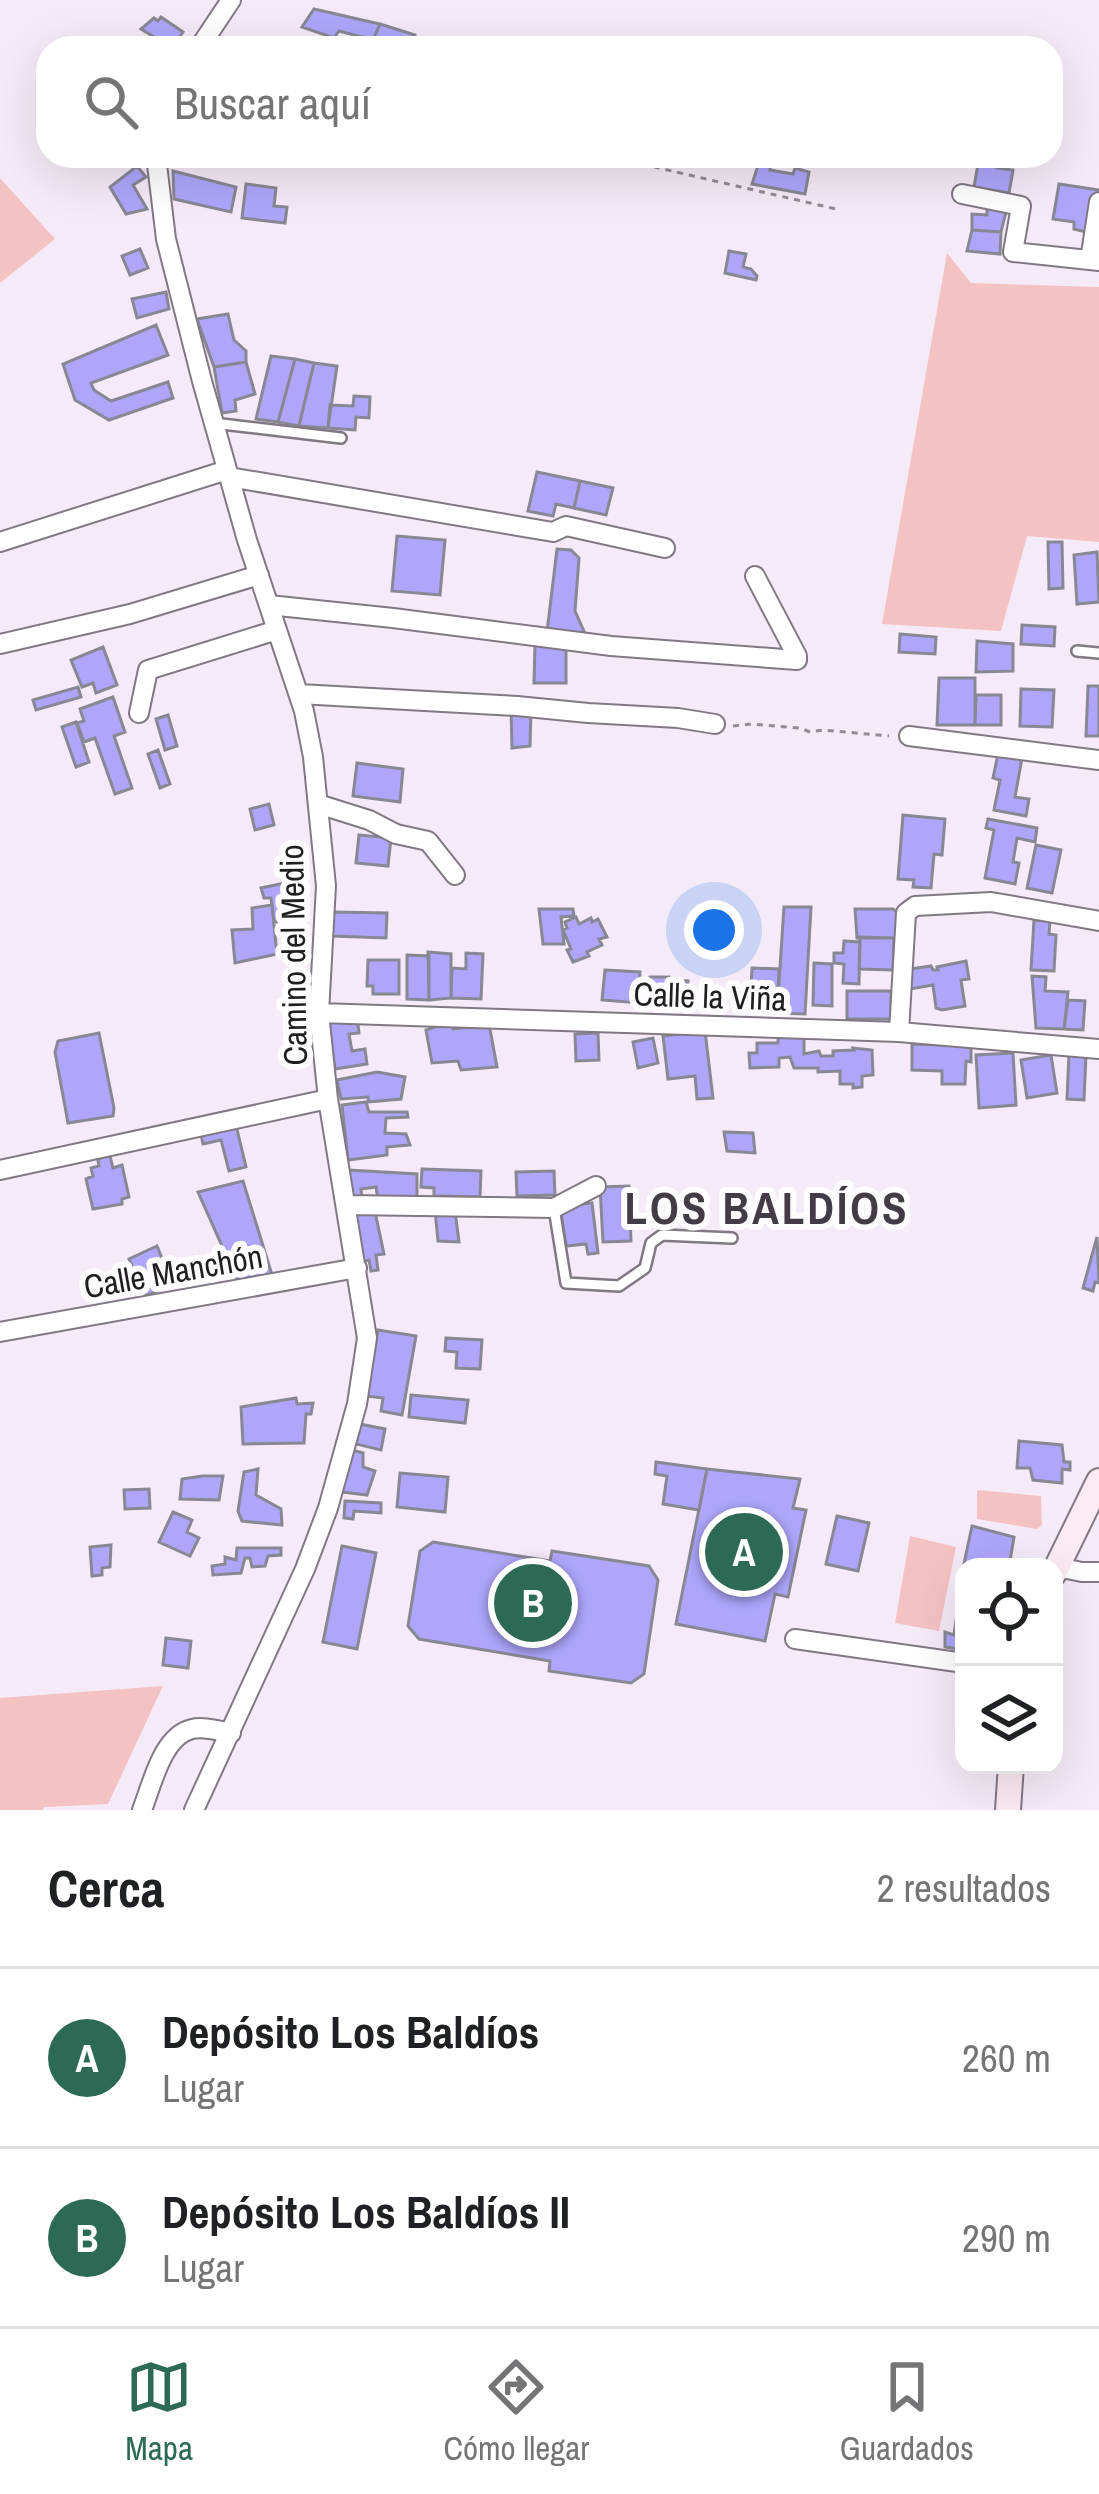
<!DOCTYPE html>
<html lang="es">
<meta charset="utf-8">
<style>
:root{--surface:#fff;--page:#f6f6f6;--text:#202124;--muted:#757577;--line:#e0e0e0;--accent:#2d6a56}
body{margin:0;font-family:"Archivo Narrow",sans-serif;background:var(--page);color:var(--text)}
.controls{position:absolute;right:36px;bottom:36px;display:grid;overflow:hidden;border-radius:24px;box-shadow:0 12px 48px #0002}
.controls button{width:108px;height:108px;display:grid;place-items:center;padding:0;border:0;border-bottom:3px solid var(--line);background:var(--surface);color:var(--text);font:60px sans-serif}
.you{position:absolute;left:714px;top:930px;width:42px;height:42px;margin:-30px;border:9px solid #fff;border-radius:50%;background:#1a73e8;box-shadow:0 0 0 18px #1a73e833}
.badge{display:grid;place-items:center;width:78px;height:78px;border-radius:50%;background:var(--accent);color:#fff;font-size:39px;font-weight:700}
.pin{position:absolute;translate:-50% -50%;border:6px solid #fff;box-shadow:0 3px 12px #0006}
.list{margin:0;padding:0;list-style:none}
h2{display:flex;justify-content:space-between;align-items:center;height:156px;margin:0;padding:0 48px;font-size:51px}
h2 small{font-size:39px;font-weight:400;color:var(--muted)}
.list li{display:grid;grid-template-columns:78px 1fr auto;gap:36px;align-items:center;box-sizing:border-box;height:180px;padding:0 48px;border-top:3px solid var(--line)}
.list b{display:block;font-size:45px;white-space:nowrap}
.list p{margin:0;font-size:39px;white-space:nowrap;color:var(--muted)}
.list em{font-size:39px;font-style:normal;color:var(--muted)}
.icon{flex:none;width:66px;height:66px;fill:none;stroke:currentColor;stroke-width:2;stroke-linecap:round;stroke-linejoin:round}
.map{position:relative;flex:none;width:1099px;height:1810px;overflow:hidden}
.search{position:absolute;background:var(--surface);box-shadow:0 12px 48px #0002;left:36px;right:36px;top:36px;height:132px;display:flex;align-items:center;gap:30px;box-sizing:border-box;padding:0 42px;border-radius:36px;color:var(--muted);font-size:45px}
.sheet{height:516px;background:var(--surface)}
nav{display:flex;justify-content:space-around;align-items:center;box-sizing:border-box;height:168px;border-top:3px solid var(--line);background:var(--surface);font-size:33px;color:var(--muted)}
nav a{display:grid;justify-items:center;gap:6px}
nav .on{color:var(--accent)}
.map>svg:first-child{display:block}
.green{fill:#f5c2c3}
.building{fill:#afa6fc;stroke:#888794;stroke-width:3}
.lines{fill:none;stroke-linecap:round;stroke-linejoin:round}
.service-casing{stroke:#807883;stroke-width:14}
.minor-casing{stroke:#807883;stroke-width:22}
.secondary-casing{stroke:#807883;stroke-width:28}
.path{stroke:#918a93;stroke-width:3;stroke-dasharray:6 6;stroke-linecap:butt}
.service{stroke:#fff;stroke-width:9}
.minor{stroke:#fff;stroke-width:18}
.secondary{stroke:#fdebf4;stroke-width:24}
.labels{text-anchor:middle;stroke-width:12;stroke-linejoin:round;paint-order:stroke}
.street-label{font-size:33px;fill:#211d22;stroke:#fefcfe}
.district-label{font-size:45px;font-weight:bold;letter-spacing:3px;fill:#433b45;stroke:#fefcfe}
</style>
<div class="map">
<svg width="1099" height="1810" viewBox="0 0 1099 1810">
<rect width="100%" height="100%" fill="#f5ebf8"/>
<path class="green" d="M0,178L55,239L0,283Z
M947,253L971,283L1099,287V542L1027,536L1001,631L882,624Z
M977,1490L1041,1496L1042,1525L1037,1529L977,1519Z
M910,1536L956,1547L939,1631L895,1623Z
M163,1686L108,1804L44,1807L43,1810H0V1698Z"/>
<path class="building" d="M314,9L380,24L373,40L339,31L334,38L302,27Z
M161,17L183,32L172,48L141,29L154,18L158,21Z
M380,24L415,35L411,48L373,40Z
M761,156H772L770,170L793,174L795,168L809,172L805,194L752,184Z
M967,156L999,157L997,168L1013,170L1009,193L974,187L978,164L966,162Z
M137,166L146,177L133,185L147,209L126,214L110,187Z
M173,171L236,187L231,212L174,199Z
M246,184L276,188L274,206L287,207L285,223L242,218Z
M1059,184L1099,190L1094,234L1074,229V222L1053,219Z
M987,207L1007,208L1001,232L972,230V214L987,215Z
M972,230L1001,232L1000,254L967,251Z
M140,249L148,268L130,275L122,256Z
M729,251L746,254L743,267L751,269L757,276L756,280L725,273Z
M166,292L169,309L137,318L132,299Z
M228,314L234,340L246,351V362L214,367L197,319Z
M156,325L168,355L91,383L94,390L111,401L168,382L173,398L109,420L75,400L63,364Z
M271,356L295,359L278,422L256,419Z
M295,359L314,363L299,426L278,422Z
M246,362L255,394L235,400L236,411L222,413L214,367Z
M314,363L337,366L328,428L299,426Z
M354,396L370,397L369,418L356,417L355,430L328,428L330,405L353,406Z
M537,472L580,481L574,508L556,504L553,516L528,511Z
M580,481L613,488L606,515L574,508Z
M397,536L445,540L440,595L392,591Z
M1048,542H1062L1063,588L1049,589Z
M557,549L571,550L579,558L575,611L587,638L547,632Z
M1097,552L1099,602L1077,604L1074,555Z
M1022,625L1055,627L1054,646L1021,644Z
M900,634L936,637L935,654L899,652Z
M977,641L1013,644V671L976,672Z
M535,644H566V683H534Z
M103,647L117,685L96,693L93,683L82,687L71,660Z
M939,678H975V725H937Z
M1088,686H1099V736H1086Z
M78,687L81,697L36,710L33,700Z
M1021,689L1054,690L1052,727L1020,726Z
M976,695H1001V725H975Z
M113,697L125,732L114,736L132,788L115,794L95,738L84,742L77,723L84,721L80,709Z
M511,708L531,710L530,746L512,748Z
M168,715L177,746L165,750L156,719Z
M76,722L89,762L76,767L62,727Z
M158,750L170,784L160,788L148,754Z
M998,754L1022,758L1015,797L1029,799L1026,816L994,810L1000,780L993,778Z
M357,763L403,769L400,802L353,796Z
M269,804L274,825L255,830L250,809Z
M903,815L945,819L942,855L934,854L931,888L913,887L914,880L898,879Z
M988,819L1037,828L1035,842L1017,838L1013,862L1019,863L1015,884L985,878L994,830L986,828Z
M359,835L391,838L388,866L356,863Z
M1036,845L1061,850L1052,893L1027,888Z
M304,879L305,894L294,897L296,920L274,922L271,898H264L261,888Z
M272,905L277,954L235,963L232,930L253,929L252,908Z
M784,907H811L805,1014L777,1013Z
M539,909H573L574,916L561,917L564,944H543Z
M855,909H893L897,912L896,938H857Z
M332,912L387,913L386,938L332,936Z
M576,917L579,924L591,918L592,922L598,919L607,937L599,939L602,945L587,952L589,956L573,962L567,950L571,949L563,930L567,928L565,922Z
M1034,920L1050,921L1049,934L1056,935L1054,971L1031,970Z
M860,937L894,938L893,970L859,969Z
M844,941L860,942L859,984L843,983L844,964L834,963V953H843Z
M428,952L451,954V998L429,1000Z
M466,953L483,954L481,999L451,998L452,968L466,969Z
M407,955L429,956V1000L407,999Z
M368,960H399V994H373V986H367Z
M966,961L969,979L961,980L965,1006L942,1010L936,1008L933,985L910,989V969L931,966L933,970H938L937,967Z
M814,963L832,964V1006L813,1005Z
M752,968L779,969L777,1013L750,1012Z
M605,970L640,972L639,1003L602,1000Z
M1032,976L1046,977L1045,991L1068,992L1064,1029L1036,1028Z
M650,977H669L667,1010L647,1008Z
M669,980L688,981L686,1011L667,1010Z
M847,991H891V1019H847Z
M1068,1000L1085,1001L1083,1030L1064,1029Z
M357,1017L359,1033L349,1034L352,1051L365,1049L367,1064L335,1069L328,1022Z
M452,1021L453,1029L489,1024L497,1067L461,1070L458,1061L432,1063L426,1030Z
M705,1031L713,1098L697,1099L695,1076L668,1079L663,1036Z
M99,1033L114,1108L113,1116L68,1123L55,1052L58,1041Z
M598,1033L599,1060L576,1061L575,1034Z
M778,1035H804V1054L819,1051L821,1056H833V1051L854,1050L853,1048L872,1050L873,1075L862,1076V1087L853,1088V1084H840V1071L818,1072V1068H794L790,1057L779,1058V1067L750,1068L749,1053H757V1043H778Z
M653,1038L658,1063L638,1068L633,1042Z
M912,1044L971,1046V1062L966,1061L965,1084H942V1071L912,1070Z
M1013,1053L1016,1105L979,1108L976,1055Z
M1069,1054L1086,1055L1084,1100L1067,1099Z
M1051,1055L1057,1093L1027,1098L1021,1060Z
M377,1072L405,1077L401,1099L369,1102L368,1097L341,1099L337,1080Z
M366,1102L369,1112H407L408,1117L386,1118L385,1133L406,1134L410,1145L387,1147V1155L348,1160L342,1105Z
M235,1121L246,1167L229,1171L221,1140L203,1144L200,1129Z
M724,1132L753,1133L755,1153L727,1151Z
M109,1152L113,1168L122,1165L129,1197L122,1199V1204L93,1209L86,1179L93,1176L91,1168L99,1166L98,1161L103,1153Z
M422,1169L481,1171L480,1197L434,1196V1188L421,1187Z
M348,1170L417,1174V1201L378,1200L376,1187L361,1189L362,1201L352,1202Z
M554,1171L555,1195L517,1196L516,1172Z
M243,1181L273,1278L238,1282L198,1192Z
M629,1186L631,1241L603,1242L600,1187Z
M592,1203L598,1253L588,1254L586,1244L566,1246L560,1206Z
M374,1207L384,1254L376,1255L378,1270L371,1271L369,1260L361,1262L352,1211Z
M435,1210L455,1211L459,1242L438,1241Z
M1097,1237L1099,1283L1095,1282L1093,1291L1083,1288Z
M157,1246L173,1285L145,1296L129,1259Z
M378,1330L416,1336L402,1415L381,1411L383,1398L366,1396Z
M446,1338L482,1340L480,1369L456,1368L457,1352L445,1351Z
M411,1395L468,1400L465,1423L409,1417Z
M296,1398L297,1404L313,1403L311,1414H306L304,1443L243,1444L241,1407Z
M360,1424L385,1429L381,1450L356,1444Z
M1019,1441L1062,1445L1064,1462H1070V1470L1062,1469V1483L1033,1480L1030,1468H1017Z
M352,1450L363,1453V1467L375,1471L367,1495L342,1492Z
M656,1462L707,1469L699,1510L663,1504L667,1476L655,1474Z
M258,1469L256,1495L281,1509L282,1525L242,1521L238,1511L244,1472Z
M707,1469L800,1479L793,1508L806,1510L788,1597L775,1594L765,1641L676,1624Z
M400,1473L448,1477L445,1512L397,1507Z
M202,1476H223L219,1500L180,1499L182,1479Z
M149,1489L150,1508L125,1509L124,1490Z
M345,1501L381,1503V1513L354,1511L353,1519L344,1518Z
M173,1512L192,1520L187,1532L199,1538L190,1556L159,1542Z
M837,1516L869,1523L858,1571L826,1564Z
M972,1526L1014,1537L1009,1567H964V1589L959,1587Z
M433,1542L550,1561L552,1551L649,1566L658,1580L644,1674L631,1683L549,1671L550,1661L419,1639L408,1626L420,1551Z
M111,1545L110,1567L102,1568V1575L92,1576L90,1547Z
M342,1546L376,1553L357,1649L323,1642Z
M237,1548H281V1555L268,1556L265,1566L252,1567L250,1558H245L241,1573L213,1575L212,1566L225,1564V1557L236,1560Z
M959,1600L964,1601V1650L945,1647V1632L954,1635Z
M166,1638L191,1641L188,1668L163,1665Z"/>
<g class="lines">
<g class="service-casing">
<path id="service" d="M213,423L341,438
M1077,651L1099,653
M554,1208L566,1283L619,1286L645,1268L651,1243L662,1235L732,1238"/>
</g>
<g class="minor-casing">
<path id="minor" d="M199,48L231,0
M156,156L166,239L202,381L247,540L304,711L313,757L326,886L319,1013L328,1099L367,1338L357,1404L328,1508L305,1569L194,1810
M962,194L1021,206L1013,252L1099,261
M1090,260L1099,202
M229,477L553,532L566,526L665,548
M0,542L227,470
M269,605L393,618L611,646L797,660V656L755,576
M0,644L130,614L259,575
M299,694L517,706L588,713L678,718L715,724
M139,713L148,670L277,630
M909,736L1099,760
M318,804L369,820L396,834L428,841L455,875
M319,1013L899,1032L1099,1049
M899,1032L906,913L915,906L991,902L1099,921
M0,1170L328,1099
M346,1205L554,1208L596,1186
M0,1332L357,1268
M1057,1567L1082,1572H1099
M795,1639L964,1663
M142,1810C152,1785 162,1736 192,1729C204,1726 219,1731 231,1733"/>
</g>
<g class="secondary-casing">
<path id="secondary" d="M1054,1573L1099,1481
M1008,1810L1011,1765"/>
</g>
<path class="path" d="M607,156L836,209
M733,726L752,724L800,728L810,732L823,730L889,736"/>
<use href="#service" class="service"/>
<use href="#minor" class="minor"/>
<use href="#secondary" class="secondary"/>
</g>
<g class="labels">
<g class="street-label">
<text transform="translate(293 955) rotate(-91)" y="12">Camino del Medio</text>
<text transform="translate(710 996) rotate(2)" y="12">Calle la Viña</text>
<text transform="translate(173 1271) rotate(-10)" y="12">Calle Manchón</text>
</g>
<g class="district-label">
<text x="767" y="1224">LOS BALDÍOS</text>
</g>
</g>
</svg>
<div class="controls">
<button><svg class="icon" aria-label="locate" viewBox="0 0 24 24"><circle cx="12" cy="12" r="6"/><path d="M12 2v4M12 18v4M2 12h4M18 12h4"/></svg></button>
<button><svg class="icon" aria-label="layers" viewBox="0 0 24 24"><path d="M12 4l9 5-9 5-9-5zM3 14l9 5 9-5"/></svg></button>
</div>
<div class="you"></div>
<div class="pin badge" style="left:744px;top:1552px">A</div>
<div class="pin badge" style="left:533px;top:1603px">B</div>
<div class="search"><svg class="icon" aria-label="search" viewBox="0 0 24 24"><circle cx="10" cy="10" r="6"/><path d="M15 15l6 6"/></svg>Buscar aquí</div>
</div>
<section class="sheet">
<h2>Cerca<small>2 resultados</small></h2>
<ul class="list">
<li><span class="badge">A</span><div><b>Depósito Los Baldíos</b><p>Lugar</p></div><em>260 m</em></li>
<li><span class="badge">B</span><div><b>Depósito Los Baldíos II</b><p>Lugar</p></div><em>290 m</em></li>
</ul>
</section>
<nav>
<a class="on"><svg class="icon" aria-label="map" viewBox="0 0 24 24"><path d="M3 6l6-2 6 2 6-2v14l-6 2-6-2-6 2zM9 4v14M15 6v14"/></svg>Mapa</a>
<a><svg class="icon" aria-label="directions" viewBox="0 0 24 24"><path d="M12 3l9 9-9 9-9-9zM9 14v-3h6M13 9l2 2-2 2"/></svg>Cómo llegar</a>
<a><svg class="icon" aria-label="saved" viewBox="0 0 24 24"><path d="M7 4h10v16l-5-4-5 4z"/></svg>Guardados</a>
</nav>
